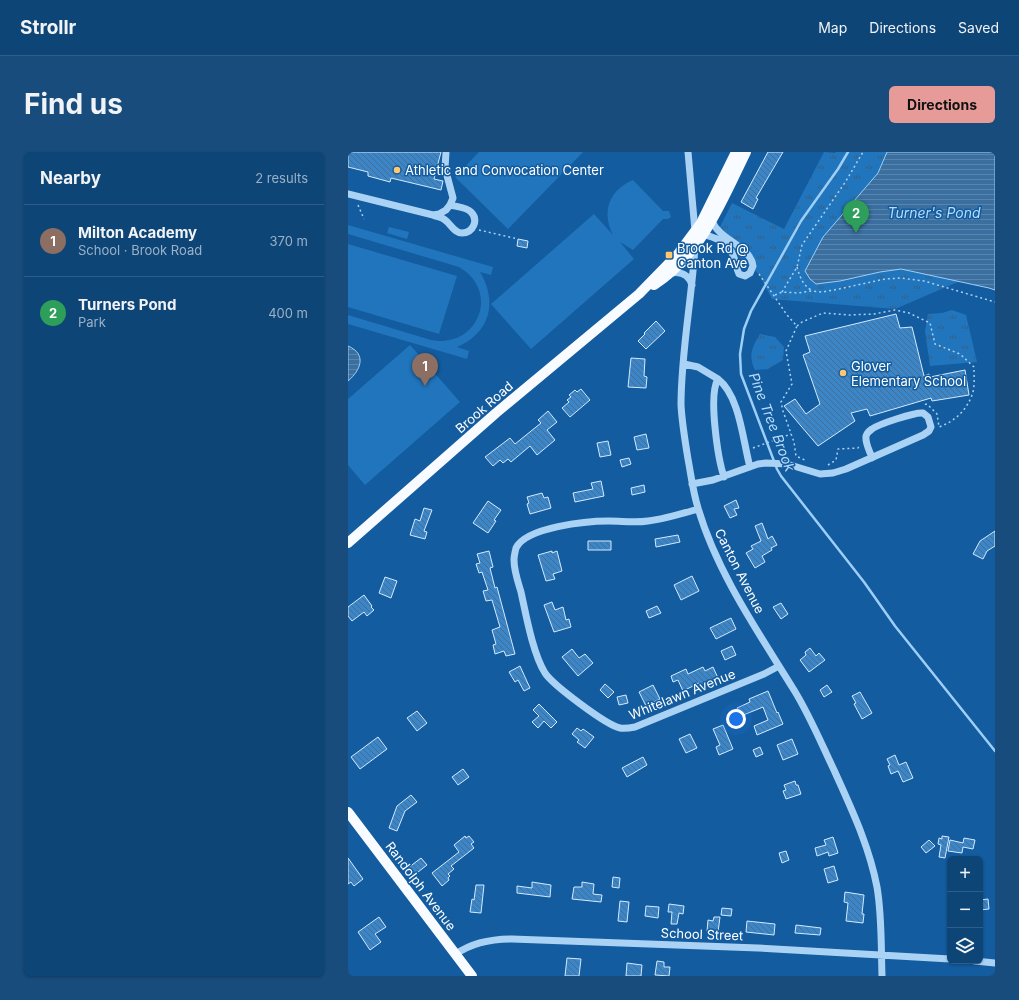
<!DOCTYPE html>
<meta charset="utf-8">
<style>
:root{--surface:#0e4577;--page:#174c7c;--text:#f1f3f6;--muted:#9bb1c6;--line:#2e5d89;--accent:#e69b98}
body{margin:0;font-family:Inter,sans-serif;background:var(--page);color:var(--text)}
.controls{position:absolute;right:12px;bottom:12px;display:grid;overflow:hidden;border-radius:6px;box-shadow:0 1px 3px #0004}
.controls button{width:36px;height:36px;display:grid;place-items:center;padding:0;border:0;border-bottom:1px solid var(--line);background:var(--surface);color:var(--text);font:20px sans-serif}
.you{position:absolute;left:388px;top:567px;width:14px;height:14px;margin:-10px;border:3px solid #fff;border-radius:50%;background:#1a73e8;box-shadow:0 0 0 6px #1a73e833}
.badge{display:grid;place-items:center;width:26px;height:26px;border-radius:50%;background:var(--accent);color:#fff;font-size:13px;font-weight:700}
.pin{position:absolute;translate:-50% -33px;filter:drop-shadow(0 1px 2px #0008)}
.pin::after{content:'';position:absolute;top:21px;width:14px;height:12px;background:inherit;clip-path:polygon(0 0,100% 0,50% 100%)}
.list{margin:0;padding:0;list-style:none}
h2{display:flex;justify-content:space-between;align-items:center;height:52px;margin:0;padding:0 16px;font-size:17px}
h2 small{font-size:13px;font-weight:400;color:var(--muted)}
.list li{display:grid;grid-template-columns:26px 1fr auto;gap:12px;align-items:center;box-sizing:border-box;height:72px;padding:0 16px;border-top:1px solid var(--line)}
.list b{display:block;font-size:15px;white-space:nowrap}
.list p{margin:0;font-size:13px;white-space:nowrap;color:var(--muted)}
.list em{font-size:13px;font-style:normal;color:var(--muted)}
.icon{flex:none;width:22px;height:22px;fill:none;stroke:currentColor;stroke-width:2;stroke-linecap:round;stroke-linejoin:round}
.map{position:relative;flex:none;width:647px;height:824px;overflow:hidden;border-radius:6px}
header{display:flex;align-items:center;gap:24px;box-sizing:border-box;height:56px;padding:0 20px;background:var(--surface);border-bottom:1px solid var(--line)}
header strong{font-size:19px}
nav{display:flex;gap:22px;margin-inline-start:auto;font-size:14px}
.intro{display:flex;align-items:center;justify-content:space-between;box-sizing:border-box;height:96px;padding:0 24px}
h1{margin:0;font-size:28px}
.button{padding:10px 18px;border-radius:6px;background:var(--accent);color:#111;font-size:14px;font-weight:700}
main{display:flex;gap:24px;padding:0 24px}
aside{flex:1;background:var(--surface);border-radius:6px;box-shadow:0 1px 3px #0004}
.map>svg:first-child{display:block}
.green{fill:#2175bc}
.park{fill:url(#park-tufts)}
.water{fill:url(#water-rules);stroke:#9ccef7}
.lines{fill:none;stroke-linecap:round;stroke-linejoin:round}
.stream{stroke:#9ccef7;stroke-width:2.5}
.building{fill:url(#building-back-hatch);stroke:#d3eafe}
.path{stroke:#aad2f4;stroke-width:1.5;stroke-dasharray:2 3;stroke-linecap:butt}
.minor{stroke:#aad2f4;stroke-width:7}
.major{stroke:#f8fbff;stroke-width:10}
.poi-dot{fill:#ffc86e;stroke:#135c9f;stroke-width:1.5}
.labels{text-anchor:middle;stroke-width:3;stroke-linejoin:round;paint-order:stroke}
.poi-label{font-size:13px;fill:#fff;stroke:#135c9f;text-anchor:start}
.street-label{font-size:13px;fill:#fff;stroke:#135c9f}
.water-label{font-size:14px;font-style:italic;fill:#b7dcfb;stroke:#135c9f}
</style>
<header>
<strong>Strollr</strong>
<nav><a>Map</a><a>Directions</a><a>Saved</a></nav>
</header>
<div class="intro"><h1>Find us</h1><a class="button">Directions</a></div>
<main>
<aside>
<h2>Nearby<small>2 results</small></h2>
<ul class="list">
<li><span class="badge" style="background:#8d6e63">1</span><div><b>Milton Academy</b><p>School · Brook Road</p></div><em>370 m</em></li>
<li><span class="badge" style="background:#2e9e5b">2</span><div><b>Turners Pond</b><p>Park</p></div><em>400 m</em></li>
</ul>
</aside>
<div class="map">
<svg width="647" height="824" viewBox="0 0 647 824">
<defs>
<pattern id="park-tufts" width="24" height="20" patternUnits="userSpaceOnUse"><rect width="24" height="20" fill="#2175bc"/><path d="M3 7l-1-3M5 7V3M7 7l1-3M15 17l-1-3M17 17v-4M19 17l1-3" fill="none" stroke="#366084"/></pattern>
<pattern id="water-rules" width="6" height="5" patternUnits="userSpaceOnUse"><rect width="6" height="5" fill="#3b6f9f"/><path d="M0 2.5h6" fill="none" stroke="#5885ad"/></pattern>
<pattern id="building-back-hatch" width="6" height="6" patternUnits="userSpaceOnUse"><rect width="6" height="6" fill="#3c85c6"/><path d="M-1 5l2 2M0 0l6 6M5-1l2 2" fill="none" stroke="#426e95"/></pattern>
</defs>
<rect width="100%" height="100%" fill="#135c9f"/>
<path class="green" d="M131,0H235L160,77L107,25Z
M285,28L315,59H321L323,65L320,67H315L285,98L272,90L286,107L183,197L143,152L246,62L265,83C253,60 261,38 285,28Z
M0,73L145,115L143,123L132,120C150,150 142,181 109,195L121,199L119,207L0,172V163L83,188C130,197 153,139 111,115L0,82Z
M41,75L61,80L59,87L39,81Z
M0,92L109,124L91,182L0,155Z
M62,193L112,250L17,333L0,313V247Z"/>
<path class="park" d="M476,0L487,1L488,0H647V114L547,157L424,147L411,122L367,85L384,51L436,77Z
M604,158L618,163L629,210L582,214L577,179L580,162L594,161Z
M412,182L427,185L436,195L435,208L420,217L407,218C400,204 404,195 412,182Z"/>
<path class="water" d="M539,0H647V138L641,136L553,117L532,120L492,129L468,132L462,127L457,119L475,85L530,21Z
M0,194C19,202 13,218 0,229Z"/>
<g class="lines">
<path class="stream" d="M500,0L490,17L453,69L403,159L396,177L392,202L393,222L429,317L433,324L516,430L547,474L647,599"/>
</g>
<path class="building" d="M0,0H93L86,27L95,29L93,38L43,26L42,30L20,24V20L0,15Z
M420,0H435L408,46L410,47L405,57L393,50Z
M170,87L180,89L179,96L169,94Z
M548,162L552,176L564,175L576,224L581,222L582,225L617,218L621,243L584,249L583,246L522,264L519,257L503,261L507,269L470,294L436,254L447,247L458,262L472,252L455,203L462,200L457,184Z
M308,169L317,179L298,197L290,189L297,182L296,181Z
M283,206L297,207L296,224L299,225L298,236L280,235Z
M233,237L242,248L222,265L214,256L221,250L219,248L223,245L221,243L227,238L229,240Z
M200,259L209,270L199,278L207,288L189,303L182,294L163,310L160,307L155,311L152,308L145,314L137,305L162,286L167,292L193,271L190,268Z
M298,282L301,296L289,298L286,285Z
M260,289L263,303L252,305L249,291Z
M281,306L283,312L274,315L272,308Z
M253,329L256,344L227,350L225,341L245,337L243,331Z
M296,333L297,340L284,343L283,336Z
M194,341L196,346L200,345L203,356L182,362L179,352L181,351L179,345Z
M388,348L391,356L386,357L389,363L382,366L376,354Z
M140,349L153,358L146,368L148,369L140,381L125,371Z
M76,356L84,358L76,379L79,380L77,387L62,383L67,367L72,369Z
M414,371L420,387L424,384L429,393L423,396L424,398L414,404L417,410L407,416L398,401L405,397L403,394L413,389L407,374Z
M647,379V394L639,399L635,407L625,402L632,389Z
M330,383L332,390L308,395L307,387Z
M240,389H263V398H240Z
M141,399L145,415L142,416L147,436L149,435L167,502L158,504L156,499L147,502L145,493L148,492L144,478L152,475L144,448L138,449L135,439L140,438L134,420L131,421L128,412L132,411L129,402Z
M204,399V401L209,399L214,419L205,422L207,427L198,429L190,403Z
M344,424L351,439L333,448L326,433Z
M37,425L49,429L43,446L31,441Z
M16,443L24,454L23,455L26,458L19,464L16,460L4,469L0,464V455Z
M204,450L207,458L215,455L218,468L221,467L223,475L206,480L196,453Z
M433,451L440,462L433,467L425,455Z
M309,454L313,461L301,466L298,459Z
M383,466L388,477L368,487L362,476Z
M384,494L388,503L377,508L373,499Z
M462,496L468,504L471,501L477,508L461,520L452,508L458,503L457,500Z
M224,497L231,506L237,502L245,511L230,524L214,505Z
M172,514L182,536L176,539L170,528L167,530L161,520Z
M355,515L357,519L365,515L370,526L352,535L351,531L335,539L330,528L325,530L323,524L338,517L340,522Z
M257,532L266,540L260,546L252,538Z
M305,533L312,547L298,554L291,540Z
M479,533L484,540L476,545L472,538Z
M420,539L429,561L430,560L435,572L409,583L406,574L420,568L415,555L393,564L389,556L402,550L401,547Z
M512,540L524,561L514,567L506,552L508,551L504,544Z
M278,543L280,551L271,553L269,545Z
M191,552L209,570L203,576L196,569L190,576L184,570L191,564L185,558Z
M69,559L79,571L69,579L59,566Z
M375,573L385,597L371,603L368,595L372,593L365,577Z
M229,576L233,579L235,577L246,585L237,596L229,590L231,588L224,582Z
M342,582L349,596L338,601L331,587Z
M30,585L39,597L12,617L3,605Z
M444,587L450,602L435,608L429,593Z
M412,595L415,602L408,605L405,598Z
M547,603L551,613L558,610L565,626L555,630L550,619L543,622L540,614L542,613L539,607Z
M295,605L299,613L279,625L274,616Z
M115,617L121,625L110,633L104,625Z
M447,629L448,633H450L453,642L438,647L435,639L438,638L436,633Z
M63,643L69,650L57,659L49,679L41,676L49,654Z
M117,684L118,686L121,684L126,690L123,692L126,696L103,714L106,717L100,722L102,724L100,726L101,728L94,734L84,721L111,700L106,693Z
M594,684L601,685L597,706L591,705L593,693L590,692L591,686L594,687Z
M485,685L490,701L481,704L480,700L469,704L467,696L478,693L476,688Z
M616,686L627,688L625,697L615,695L614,701L600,699L602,688L615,691Z
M581,688L587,694L578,701L573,695Z
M438,699L441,708L434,711L431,701Z
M0,706L15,727L6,734L3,730L0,732Z
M73,706L79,713L65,724L60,716Z
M486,714L490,728L480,731L476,717Z
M265,725L272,726L271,736L264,735Z
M184,730L203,733L202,745L169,741V734L184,736Z
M234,730L246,732L245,742L254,743L253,750L224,747L226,735H234Z
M128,733H136L133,761L122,760L124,747L126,748Z
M497,740L516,743L514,762H516L515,771L498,769L500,751L496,750Z
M640,747L641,757L632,758V748Z
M272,749L281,750L279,770L270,769Z
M321,752L336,754L335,762L331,761L329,772H323L324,760H320Z
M298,754L311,755L310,766L297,764Z
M374,756L384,757L383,764L373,763Z
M31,765L38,775L27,782L33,790L22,798L10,780Z
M366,765H372L370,780L359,779L360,768L365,769Z
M399,769L427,772L426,783L398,780Z
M448,773L473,776L472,783L447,781Z
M219,806L233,807L231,824H217Z
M309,809L316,810V815H322L321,824L307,823Z
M279,811L294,813L293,824H278Z"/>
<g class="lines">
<path class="path" d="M10,53L16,67
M131,78L170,87
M449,115C452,125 454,132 463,138
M411,122L439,163L449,174L438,199L444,232L433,250L435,259L446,290L448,304L459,309
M434,140L449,115L454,93L498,29L515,0
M427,143L434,140L450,141L463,139L474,140L486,138L537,127L553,126L576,129L647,150
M449,174L454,170L475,161L501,163L526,162L547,158L561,161L582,171L587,192L612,202L626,215C626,224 627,236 624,243C618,259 607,269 591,275L589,262L579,252L574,253
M405,296L443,282
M480,313L488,308L490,297L510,296L511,294"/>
<path class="minor" d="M340,0L347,79
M0,42L85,63L91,62L98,58L102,53L105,46L97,16L98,0
M85,63C89,65 94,65 97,68C103,72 106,81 114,81C125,81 131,68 123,60C118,55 109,55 102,53
M351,81C365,85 379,88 385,103C388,109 388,116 391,122L397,124L402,121L405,114C403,94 371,88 364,69
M347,94C344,147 333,200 333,253C334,271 337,289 340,307C343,323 345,340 350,356C369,421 411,481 446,538C462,564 473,591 486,618C503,656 521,693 529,735C534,764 533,794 534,824
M323,121C333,119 341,123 344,133
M336,212L350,215L370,227C360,243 370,307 376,325
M370,227C392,244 395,290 402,315
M344,332L365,328L410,312L418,311L439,312L472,322L485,321L498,317L575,283L581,279L583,275L580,265L575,261C567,260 531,272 524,277C521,279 519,281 518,284C517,292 522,299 524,306
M350,357C333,362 317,367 300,369C287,371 274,369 261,369C239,369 178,375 168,396C167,400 166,404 166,408C166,419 170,430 173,440C178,463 185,502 197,521C205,533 258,573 272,576C277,577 282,576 287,575L416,522L431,514
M108,802C125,790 144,787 164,787L410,796L602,807
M627,809L647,811"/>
<path class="major" d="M306,133C354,102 374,49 398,0
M0,391L148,261L291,142L330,102L353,71L388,0
M0,660L124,824"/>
</g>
<g class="poi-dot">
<circle cx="49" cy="18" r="4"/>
<rect x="317" y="99" width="8" height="8" rx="2"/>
<circle cx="495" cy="221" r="4"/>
</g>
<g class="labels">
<g class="poi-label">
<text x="57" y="23">Athletic and Convocation Center</text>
<text x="329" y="101">Brook Rd @<tspan x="329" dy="15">Canton Ave</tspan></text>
<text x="503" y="219">Glover<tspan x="503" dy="15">Elementary School</tspan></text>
</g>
<g class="street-label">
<text transform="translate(136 255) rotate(-41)" y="5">Brook Road</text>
<text transform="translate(392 419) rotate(63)" y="5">Canton Avenue</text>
<text transform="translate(334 542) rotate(-22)" y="5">Whitelawn Avenue</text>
<text transform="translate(73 734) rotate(53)" y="5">Randolph Avenue</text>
<text transform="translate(354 782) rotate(2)" y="5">School Street</text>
</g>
<g class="water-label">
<text x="586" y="66">Turner's Pond</text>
<text transform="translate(424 270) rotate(69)" y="5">Pine Tree Brook</text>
</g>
</g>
</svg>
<div class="controls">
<button>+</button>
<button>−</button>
<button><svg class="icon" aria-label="layers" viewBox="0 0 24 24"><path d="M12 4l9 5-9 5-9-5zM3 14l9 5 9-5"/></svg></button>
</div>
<div class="you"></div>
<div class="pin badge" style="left:77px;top:234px;background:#8d6e63">1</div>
<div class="pin badge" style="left:508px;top:81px;background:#2e9e5b">2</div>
</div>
</main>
